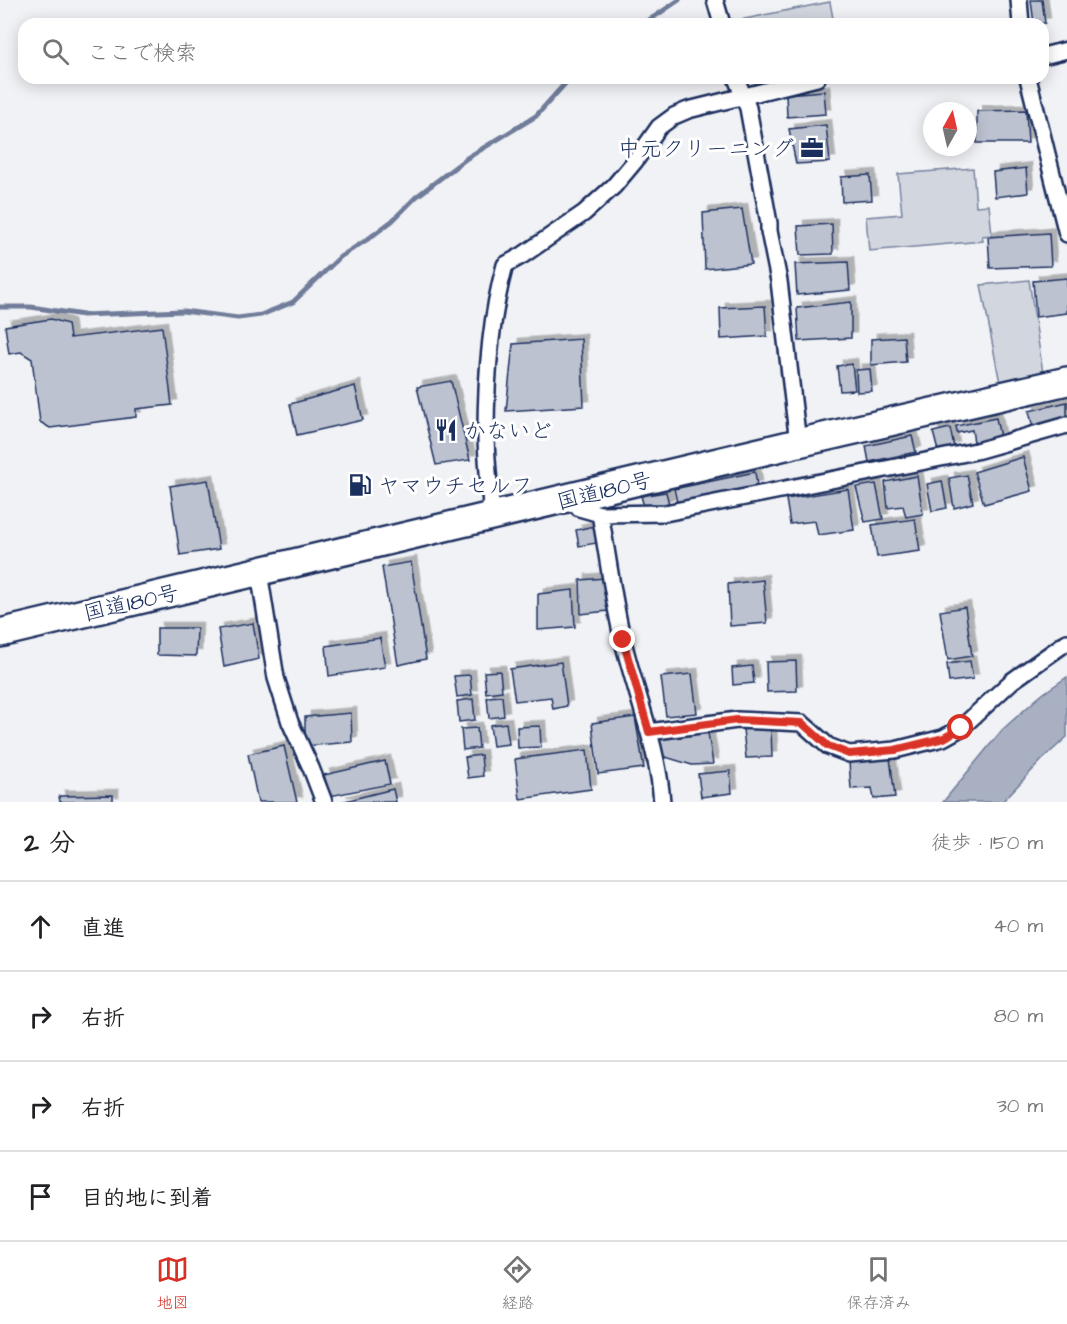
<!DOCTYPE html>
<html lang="ja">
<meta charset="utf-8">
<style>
:root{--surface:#fff;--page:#f6f6f6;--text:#202124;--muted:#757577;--line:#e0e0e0;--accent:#d93025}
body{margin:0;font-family:"Architects Daughter","Klee One",sans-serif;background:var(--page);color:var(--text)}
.compass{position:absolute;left:923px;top:102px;width:54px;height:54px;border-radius:50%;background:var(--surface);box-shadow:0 3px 15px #0003;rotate:8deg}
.stop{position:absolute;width:18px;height:18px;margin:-14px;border:4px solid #d93025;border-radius:50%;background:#fff}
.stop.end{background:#d93025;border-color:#fff;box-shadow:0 2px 6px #0008}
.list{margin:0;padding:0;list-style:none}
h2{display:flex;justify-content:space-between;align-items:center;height:78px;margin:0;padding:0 24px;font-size:26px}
h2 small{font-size:20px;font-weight:400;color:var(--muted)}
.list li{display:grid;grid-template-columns:39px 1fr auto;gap:18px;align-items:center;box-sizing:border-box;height:90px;padding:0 24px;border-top:2px solid var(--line)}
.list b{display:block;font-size:22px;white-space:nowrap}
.list em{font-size:20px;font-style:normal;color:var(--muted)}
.icon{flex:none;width:33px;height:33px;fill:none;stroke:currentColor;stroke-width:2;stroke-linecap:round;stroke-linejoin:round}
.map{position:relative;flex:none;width:1067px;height:802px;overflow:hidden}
.search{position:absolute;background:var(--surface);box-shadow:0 3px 15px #0003;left:18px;right:18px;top:18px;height:66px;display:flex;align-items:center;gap:15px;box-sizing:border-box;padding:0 21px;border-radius:18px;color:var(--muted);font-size:22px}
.sheet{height:438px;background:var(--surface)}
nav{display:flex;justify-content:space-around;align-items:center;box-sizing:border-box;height:84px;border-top:2px solid var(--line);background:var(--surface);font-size:16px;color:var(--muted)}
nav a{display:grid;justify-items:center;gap:3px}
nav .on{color:var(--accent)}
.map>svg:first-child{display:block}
.green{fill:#d2d6df;stroke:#76829e;stroke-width:1.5}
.water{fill:#a8b0c2;stroke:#707c9a;stroke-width:1.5}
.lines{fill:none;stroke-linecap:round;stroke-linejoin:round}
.stream{stroke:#707c9a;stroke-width:5}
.building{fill:#bcc2d0;stroke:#1b2f5e;stroke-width:1.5;filter:url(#shadow)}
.street-casing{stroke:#1b2f5e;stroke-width:20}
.highway-casing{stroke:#1b2f5e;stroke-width:32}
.street{stroke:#fff;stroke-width:15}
.highway{stroke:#fff;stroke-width:27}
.route{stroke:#d93025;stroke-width:8}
.labels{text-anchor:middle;stroke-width:6;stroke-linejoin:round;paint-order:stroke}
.poi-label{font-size:22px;fill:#1b2f5e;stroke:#fff;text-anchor:start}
.street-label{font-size:22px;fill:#1b2f5e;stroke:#fff}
</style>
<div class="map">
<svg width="1067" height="802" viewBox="0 0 1067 802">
<defs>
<filter id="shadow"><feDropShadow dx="5.5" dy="-5.5" stdDeviation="0" flood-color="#0004"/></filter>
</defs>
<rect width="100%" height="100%" fill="#f1f2f5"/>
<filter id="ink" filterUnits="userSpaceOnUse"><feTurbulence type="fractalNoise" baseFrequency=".0167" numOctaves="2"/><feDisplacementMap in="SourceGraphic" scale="12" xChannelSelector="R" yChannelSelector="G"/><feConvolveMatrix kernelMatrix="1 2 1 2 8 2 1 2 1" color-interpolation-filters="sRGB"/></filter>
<g filter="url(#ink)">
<path class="green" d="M830,2L834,24H730L729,22Z
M973,168L976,206L989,205L992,235L982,236L983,241L869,251L866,217L902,214L898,174Z
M1029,280L1043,373L1000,383L981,285Z"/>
<path class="water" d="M1067,677V737L1045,757L1002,802H943L1002,730L1041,695Z"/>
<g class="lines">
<path class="stream" d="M628,24L644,23L654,17L679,0
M0,307H31L83,315L183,311L238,318L261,315L293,302L340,257L368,239L392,221L416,197L467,158L536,116L570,78"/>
</g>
<path class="building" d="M1031,0H1042L1045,23L1034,24Z
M824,91L826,114L787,117L786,94Z
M1026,110L1028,143H977V111Z
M826,125L830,162L796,164L789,129Z
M1026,168L1028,193L995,197L993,172Z
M870,175L872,200L842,202L841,177Z
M742,209L751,264L705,269L703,213Z
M832,224L833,254L800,255L798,226Z
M1049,233L1051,266L990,268L988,237Z
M848,262L850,290L797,295L795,264Z
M1067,278V313L1036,317L1033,281Z
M851,302V338L799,341L797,308Z
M765,306L767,336L721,339L720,308Z
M51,319L68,324L70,338L162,327L172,405L136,409V417L50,428L40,422L32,359L21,352L9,354L5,326Z
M904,337L906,362L871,365V339Z
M581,339L584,406L506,411L513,344Z
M852,364L855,390L840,391L837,366Z
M870,369L872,391L857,392L856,370Z
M451,381L470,460L436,465L417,387Z
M355,386L363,420L297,435L290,404Z
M1067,402V420L1033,428L1029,411Z
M996,418L1000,437L974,442L972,430L957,433L956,426Z
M950,428L954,447L938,451L933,432Z
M912,436L916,452L869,462L866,446Z
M1023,457L1032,491L984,504L974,472Z
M755,472L757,486L677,502L674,489Z
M967,475L973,503L954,508L949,478Z
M917,476L923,514L906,517L903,506L888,508L885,482Z
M208,480L219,549L180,555L170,486Z
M942,481L947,508L932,511L927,484Z
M876,484L883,519L865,522L856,487Z
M848,489L854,530L818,535L815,521L790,524L786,499Z
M666,492L669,504L645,510L641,496Z
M915,519L920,551L877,557L872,525Z
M594,526L597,543L579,546L576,530Z
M411,562L426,659L398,665L382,567Z
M605,578L608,611L581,614L580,580Z
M763,580L767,623L730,626L728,584Z
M573,590L575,627L538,630V594Z
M965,607L972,656L948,660L940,611Z
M253,623L259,659L224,667L218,629Z
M157,628H197L196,656L157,655Z
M380,638L385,667L329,676L326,646Z
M796,661L797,691L767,692L766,662Z
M970,661L973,679L949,682L947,664Z
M561,662L567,706L553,709L551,697L515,701L510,669Z
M752,666L754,683L733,685L732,668Z
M500,671L502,691L486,693L484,672Z
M692,674L697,713L666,716L661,677Z
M470,675L472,695L457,697L454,676Z
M502,696L504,716L489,718L487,697Z
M473,699L475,720L459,722L457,701Z
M351,713L352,742L305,746V717Z
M635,717L644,768L598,774L592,723Z
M506,723L509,744L493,746L490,725Z
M540,726L541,747L518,748L517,727Z
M477,728L479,748L463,750L461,729Z
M771,728L772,757L746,758L743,729Z
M708,733L713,764L692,765L662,756L659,738Z
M284,746L297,802H258L248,754Z
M587,750L591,789L520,799L515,759Z
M481,755L483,776L468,778L465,757Z
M890,758L895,797L874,799L872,788L851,789L849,762Z
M385,761L390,784L330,796L324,775Z
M730,771L732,793L701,797L698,774Z
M393,789L396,802H341Z
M113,795V802H60L59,796Z"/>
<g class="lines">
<g class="street-casing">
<path id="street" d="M715,0L722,24
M1019,0L1021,24
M1043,56L1067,50
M736,78L748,108L769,223V231L779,281L798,443
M1028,78L1067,234
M573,498L579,508L600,514L665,513L976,451L1067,425
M600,514C608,556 613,600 623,641C636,695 658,747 662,802
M492,517C490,489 486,461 486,434C486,378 490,319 505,265L523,255L584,213L614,186L635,161L659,127L674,116L688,110L817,78
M259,572L276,678L290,722L311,768L324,802
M649,732L737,720L802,723L828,746L849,754L895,750L943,738L961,728L1012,681L1067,642"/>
</g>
<g class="highway-casing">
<path id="highway" d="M0,633L798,443L1067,381"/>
</g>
<use href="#street" class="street"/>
<use href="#highway" class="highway"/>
</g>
</g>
<g class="lines" filter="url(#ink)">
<path class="route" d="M623,640L649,732L737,720L802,723L828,746L849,754L895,750L944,738L961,728"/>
</g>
<defs>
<g id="office-bare" transform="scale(1.8)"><path d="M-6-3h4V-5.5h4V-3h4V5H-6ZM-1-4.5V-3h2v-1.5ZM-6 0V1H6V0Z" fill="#1b2f5e" stroke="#fff" stroke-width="2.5" paint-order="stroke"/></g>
<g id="restaurant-bare" transform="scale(1.8)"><path d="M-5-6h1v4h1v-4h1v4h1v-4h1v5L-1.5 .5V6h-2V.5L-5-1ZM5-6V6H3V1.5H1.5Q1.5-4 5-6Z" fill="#1b2f5e" stroke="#fff" stroke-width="2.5" paint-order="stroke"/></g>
<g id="fuel-bare" transform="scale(1.8)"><path d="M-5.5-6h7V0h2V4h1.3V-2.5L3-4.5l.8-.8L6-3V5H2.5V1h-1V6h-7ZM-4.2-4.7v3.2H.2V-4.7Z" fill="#1b2f5e" stroke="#fff" stroke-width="2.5" paint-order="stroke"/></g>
</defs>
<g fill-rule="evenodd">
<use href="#office-bare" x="812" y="148"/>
<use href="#restaurant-bare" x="446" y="430"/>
<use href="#fuel-bare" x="360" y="485"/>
</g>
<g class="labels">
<g class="poi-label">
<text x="794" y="156" text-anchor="end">中元クリーニング</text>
<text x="464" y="438">かないど</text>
<text x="378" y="493">ヤマウチセルフ</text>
</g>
<g class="street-label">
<text transform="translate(604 490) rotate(-14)" y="8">国道180号</text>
<text transform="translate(131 602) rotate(-13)" y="8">国道180号</text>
</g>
</g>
</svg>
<svg class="compass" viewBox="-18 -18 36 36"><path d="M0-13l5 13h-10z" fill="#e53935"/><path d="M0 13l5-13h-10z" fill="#757577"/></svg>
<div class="stop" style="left:961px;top:728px"></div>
<div class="stop end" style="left:623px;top:640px"></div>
<div class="search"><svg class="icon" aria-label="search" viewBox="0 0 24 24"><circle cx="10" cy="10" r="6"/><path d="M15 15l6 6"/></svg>ここで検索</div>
</div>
<section class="sheet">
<h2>2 分<small>徒歩 · 150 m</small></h2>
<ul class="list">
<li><svg class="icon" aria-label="ahead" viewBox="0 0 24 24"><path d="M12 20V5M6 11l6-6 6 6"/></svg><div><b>直進</b></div><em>40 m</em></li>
<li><svg class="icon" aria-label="right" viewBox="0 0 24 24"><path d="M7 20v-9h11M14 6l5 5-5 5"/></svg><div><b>右折</b></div><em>80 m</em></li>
<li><svg class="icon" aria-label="right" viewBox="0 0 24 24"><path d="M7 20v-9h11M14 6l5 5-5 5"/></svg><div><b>右折</b></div><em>30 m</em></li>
<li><svg class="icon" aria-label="arrive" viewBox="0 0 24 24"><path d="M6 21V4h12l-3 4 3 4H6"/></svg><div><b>目的地に到着</b></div></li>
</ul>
</section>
<nav>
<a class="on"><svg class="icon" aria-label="map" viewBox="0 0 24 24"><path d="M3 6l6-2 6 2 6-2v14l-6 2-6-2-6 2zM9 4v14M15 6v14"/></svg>地図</a>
<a><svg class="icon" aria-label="directions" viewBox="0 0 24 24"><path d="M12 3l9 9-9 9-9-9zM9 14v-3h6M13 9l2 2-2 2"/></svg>経路</a>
<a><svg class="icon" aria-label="saved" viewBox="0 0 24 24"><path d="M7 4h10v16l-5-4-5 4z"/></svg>保存済み</a>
</nav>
